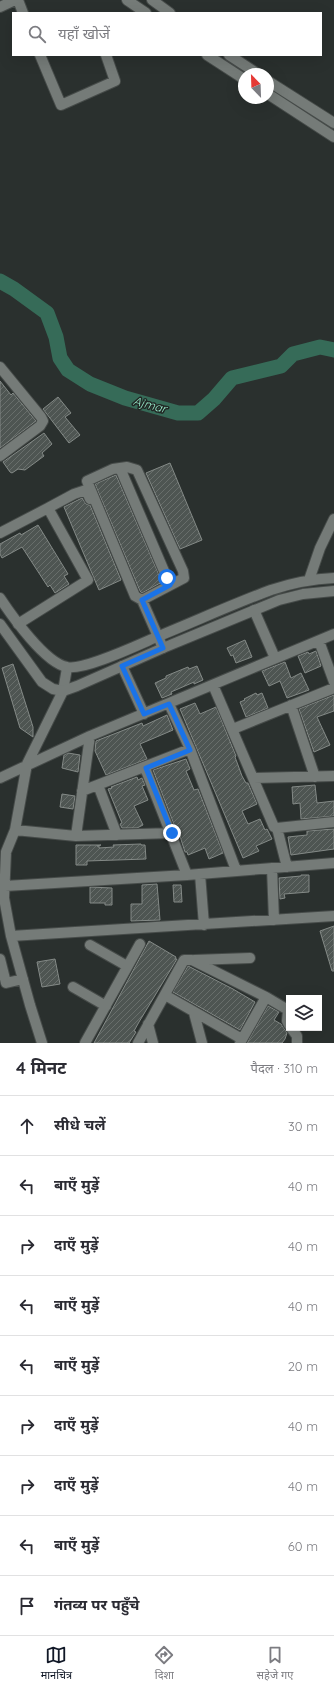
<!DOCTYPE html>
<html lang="hi">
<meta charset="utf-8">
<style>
:root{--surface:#fff;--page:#f2f2f3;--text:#2b2b33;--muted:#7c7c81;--line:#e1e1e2;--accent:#111827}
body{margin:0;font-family:Quicksand,"Noto Sans Devanagari",sans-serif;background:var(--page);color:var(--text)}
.controls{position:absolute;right:12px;bottom:12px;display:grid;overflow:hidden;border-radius:0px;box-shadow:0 4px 16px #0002}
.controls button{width:36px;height:36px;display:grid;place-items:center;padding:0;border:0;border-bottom:1px solid var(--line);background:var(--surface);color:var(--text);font:20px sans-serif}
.compass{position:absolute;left:238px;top:68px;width:36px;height:36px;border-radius:50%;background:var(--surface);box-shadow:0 4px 16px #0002;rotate:337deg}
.stop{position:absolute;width:12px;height:12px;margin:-9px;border:3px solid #1a73e8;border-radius:50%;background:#fff}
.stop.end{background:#1a73e8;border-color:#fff;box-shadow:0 1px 4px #0008}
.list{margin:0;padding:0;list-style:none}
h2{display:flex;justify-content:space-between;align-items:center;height:52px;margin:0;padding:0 16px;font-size:17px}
h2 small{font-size:13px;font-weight:400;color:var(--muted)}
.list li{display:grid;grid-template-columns:26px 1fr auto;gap:12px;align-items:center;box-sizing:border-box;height:60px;padding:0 16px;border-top:1px solid var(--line)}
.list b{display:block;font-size:15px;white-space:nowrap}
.list em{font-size:13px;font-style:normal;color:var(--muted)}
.icon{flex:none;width:22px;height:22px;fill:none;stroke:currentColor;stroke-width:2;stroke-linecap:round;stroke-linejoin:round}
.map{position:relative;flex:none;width:334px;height:1043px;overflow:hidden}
.search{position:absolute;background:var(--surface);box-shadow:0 4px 16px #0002;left:12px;right:12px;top:12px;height:44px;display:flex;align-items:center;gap:10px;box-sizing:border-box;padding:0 14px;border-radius:0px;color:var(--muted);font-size:15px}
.sheet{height:592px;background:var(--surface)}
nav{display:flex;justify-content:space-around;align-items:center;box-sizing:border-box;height:56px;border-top:1px solid var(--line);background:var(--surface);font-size:11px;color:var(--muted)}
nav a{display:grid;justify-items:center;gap:2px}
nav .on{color:var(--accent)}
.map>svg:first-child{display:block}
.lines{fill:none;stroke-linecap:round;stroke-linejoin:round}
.river{stroke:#366b58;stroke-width:15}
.building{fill:url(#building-hatch);stroke:#848a87}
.minor-casing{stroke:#464b49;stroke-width:12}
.tertiary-casing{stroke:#464b49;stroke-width:12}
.minor{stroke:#757b78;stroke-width:10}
.tertiary{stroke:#757b78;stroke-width:10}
.route{stroke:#1a73e8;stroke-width:5}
.labels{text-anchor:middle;stroke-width:3;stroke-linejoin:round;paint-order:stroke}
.water-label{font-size:12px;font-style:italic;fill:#96ebca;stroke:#212624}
</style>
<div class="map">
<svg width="334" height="1043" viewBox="0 0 334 1043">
<defs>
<pattern id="building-hatch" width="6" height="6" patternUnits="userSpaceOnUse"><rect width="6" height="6" fill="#4e5552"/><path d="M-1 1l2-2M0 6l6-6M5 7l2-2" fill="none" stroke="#686e6b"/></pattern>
</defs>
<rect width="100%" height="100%" fill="#2a302e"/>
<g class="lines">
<path class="river" d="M0,281L14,289L47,313L56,337L60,358L68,370L90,384L125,398L178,413H198L214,399L232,378L281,366L293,354L320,347L334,350"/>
</g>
<path class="building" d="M0,381L11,395L13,393L36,421L0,448Z
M58,397L71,413L65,417L80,435L69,443L43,409Z
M44,433L52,444L42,453L44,456L25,470L18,469L12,473L10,472L3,462Z
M170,463L202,540L180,549L146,473Z
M116,475L162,582L142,593L140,591L95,484Z
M82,498L86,504L90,505L121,580L99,590L64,507Z
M38,525L68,574L64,576L69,584L55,593L50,585L48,587L22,547L2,558L0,554V544L20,533L21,535Z
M245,640L252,657L236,663L233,655L231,656L227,648Z
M316,651L321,666L305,673L298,656L308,652L309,654Z
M285,662L291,678L301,673L309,690L287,698L280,681L269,686L262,671Z
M13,664L33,727V737L20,728L2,668Z
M197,666L203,680L194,684V682L171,692L172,694L162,698L155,683L166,678V676L188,667L189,669Z
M256,693L257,695L262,693L268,708L246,717L240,702L245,700L244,699Z
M334,695V711L317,717L330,745L314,752L299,709Z
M195,703L200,714L216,707L236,756L235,757L242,776L246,783H248L257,804L242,811L248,824L260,819L265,830L267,829L272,839L256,846L259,851L243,858L180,709Z
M167,715L173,730L140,744L147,759L106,775L95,751L96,741L142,723L143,726Z
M68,753L80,755L78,772L62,768L64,755Z
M186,759L190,769L186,771L194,790L198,789L223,853L209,859L205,848L188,855L187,852H185L178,830L175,827L153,770Z
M137,777L138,780L142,778L145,785L142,786L148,800L134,806L143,825L137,828H122L120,824L122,823L108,789L112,788L111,787Z
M315,785L317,803L334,801V816L301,819L300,803L293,804L292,787Z
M62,794L75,796L73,809L60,807Z
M334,829V849L291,855L288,837L307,835V831Z
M141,844V845H145L146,859L87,861V865H76V845H101L97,846H99V848L114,847L113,845Z
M301,875H309V892L284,894L285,898L280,899L279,878L301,876Z
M157,884L160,920L131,921V904H142V885Z
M173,885H181L182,902H174Z
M90,887L112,888V905H105V903H90Z
M334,926V971H332L320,931Z
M149,941L176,957L175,959H177L139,1022L134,1031L136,1032L129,1043H94Z
M55,959L60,984L42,987L37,962Z
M188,966L233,989L255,1002L240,1030L173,992Z
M268,1006L279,1012L274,1020L281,1024L287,1033L285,1039L282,1043H247Z"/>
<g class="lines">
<g class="minor-casing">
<path id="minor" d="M18,0L23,13
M0,7L15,0
M40,55L61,105L115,81L106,55
M0,367L41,417L43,421L40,426L0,456
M127,467L137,470L183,571L184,578L142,600L135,596L87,481L113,469Z
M120,468L170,585
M48,508L74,494L86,490L90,499
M0,533L48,508L88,580L18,624
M142,600L163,648
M254,610L275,658
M319,641L334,682
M122,666L144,714
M213,685L274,827L277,828L334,822
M169,704L190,749L236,870
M291,705L315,777
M233,729L334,688
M145,768L187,875
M0,778L90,736L334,634
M254,778L334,776
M98,785L117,835
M82,791L190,749
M277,828L287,867
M15,830L76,836L172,833
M76,836L90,736
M272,868L274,920
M200,874L204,925
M5,886L187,875L334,863
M11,936L334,916
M90,945L127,966
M0,959L6,983L23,979
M194,960L250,958
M73,987L106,1006
M165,995L242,1039
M194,1013L202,1043
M148,1024L153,1043
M291,1028L297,1036V1043
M42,1043L30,1005L11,936L4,898L6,852L15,830L27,764L63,691L67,668
M85,1043L140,944
M138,1043L184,960H192L266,997
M240,1043L266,997L288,1010L287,1021L289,1025"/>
</g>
<g class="tertiary-casing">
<path id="tertiary" d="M127,0L146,13
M152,0L170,13
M207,55L244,79
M229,55L258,74
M268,81L334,123
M268,94L334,137
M309,580L320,548L334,519
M0,598C12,616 45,663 67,667C84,671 140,644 159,636C196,621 233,604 271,590C292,583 312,579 334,578
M0,624L42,682L53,689L63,691L77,686L163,648L279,600L303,594L334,591"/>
</g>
<use href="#minor" class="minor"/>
<use href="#tertiary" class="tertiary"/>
</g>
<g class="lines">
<path class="route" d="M167,578L170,585L142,600L163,648L122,666L144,714L169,704L190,750L146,768L172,833"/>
</g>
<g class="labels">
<g class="water-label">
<text transform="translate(150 405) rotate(15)" y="4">Ajmar</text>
</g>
</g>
</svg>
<div class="controls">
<button><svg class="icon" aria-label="layers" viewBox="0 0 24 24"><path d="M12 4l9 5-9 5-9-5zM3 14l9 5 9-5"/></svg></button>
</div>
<svg class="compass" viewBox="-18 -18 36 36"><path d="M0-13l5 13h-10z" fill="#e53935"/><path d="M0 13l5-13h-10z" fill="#7c7c81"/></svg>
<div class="stop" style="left:167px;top:578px"></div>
<div class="stop end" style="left:172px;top:833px"></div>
<div class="search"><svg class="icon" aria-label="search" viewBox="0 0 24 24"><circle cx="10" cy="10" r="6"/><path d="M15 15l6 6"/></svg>यहाँ खोजें</div>
</div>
<section class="sheet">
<h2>4 मिनट<small>पैदल · 310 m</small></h2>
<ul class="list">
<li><svg class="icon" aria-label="ahead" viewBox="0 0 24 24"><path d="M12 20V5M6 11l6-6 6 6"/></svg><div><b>सीधे चलें</b></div><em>30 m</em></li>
<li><svg class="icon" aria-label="left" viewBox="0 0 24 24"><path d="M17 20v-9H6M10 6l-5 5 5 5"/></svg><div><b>बाएँ मुड़ें</b></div><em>40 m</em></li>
<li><svg class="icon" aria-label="right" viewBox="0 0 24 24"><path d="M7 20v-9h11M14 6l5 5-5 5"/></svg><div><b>दाएँ मुड़ें</b></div><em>40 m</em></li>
<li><svg class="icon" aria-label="left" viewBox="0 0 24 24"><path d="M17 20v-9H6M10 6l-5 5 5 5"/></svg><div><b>बाएँ मुड़ें</b></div><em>40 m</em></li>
<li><svg class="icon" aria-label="left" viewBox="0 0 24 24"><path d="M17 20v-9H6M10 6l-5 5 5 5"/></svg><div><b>बाएँ मुड़ें</b></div><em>20 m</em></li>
<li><svg class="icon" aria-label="right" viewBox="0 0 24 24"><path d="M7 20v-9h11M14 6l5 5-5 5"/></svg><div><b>दाएँ मुड़ें</b></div><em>40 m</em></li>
<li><svg class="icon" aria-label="right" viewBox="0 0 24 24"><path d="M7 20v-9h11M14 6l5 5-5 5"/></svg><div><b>दाएँ मुड़ें</b></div><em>40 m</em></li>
<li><svg class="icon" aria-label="left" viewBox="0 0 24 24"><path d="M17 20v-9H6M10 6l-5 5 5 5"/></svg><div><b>बाएँ मुड़ें</b></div><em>60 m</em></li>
<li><svg class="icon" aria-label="arrive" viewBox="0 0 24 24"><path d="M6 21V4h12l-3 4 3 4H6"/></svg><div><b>गंतव्य पर पहुँचे</b></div></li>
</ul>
</section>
<nav>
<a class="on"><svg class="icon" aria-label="map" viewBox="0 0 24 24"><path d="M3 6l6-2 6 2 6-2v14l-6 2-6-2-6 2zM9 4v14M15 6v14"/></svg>मानचित्र</a>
<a><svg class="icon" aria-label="directions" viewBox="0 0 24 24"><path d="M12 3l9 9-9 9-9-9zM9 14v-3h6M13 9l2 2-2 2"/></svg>दिशा</a>
<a><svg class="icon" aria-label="saved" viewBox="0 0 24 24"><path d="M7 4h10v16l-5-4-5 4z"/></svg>सहेजे गए</a>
</nav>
